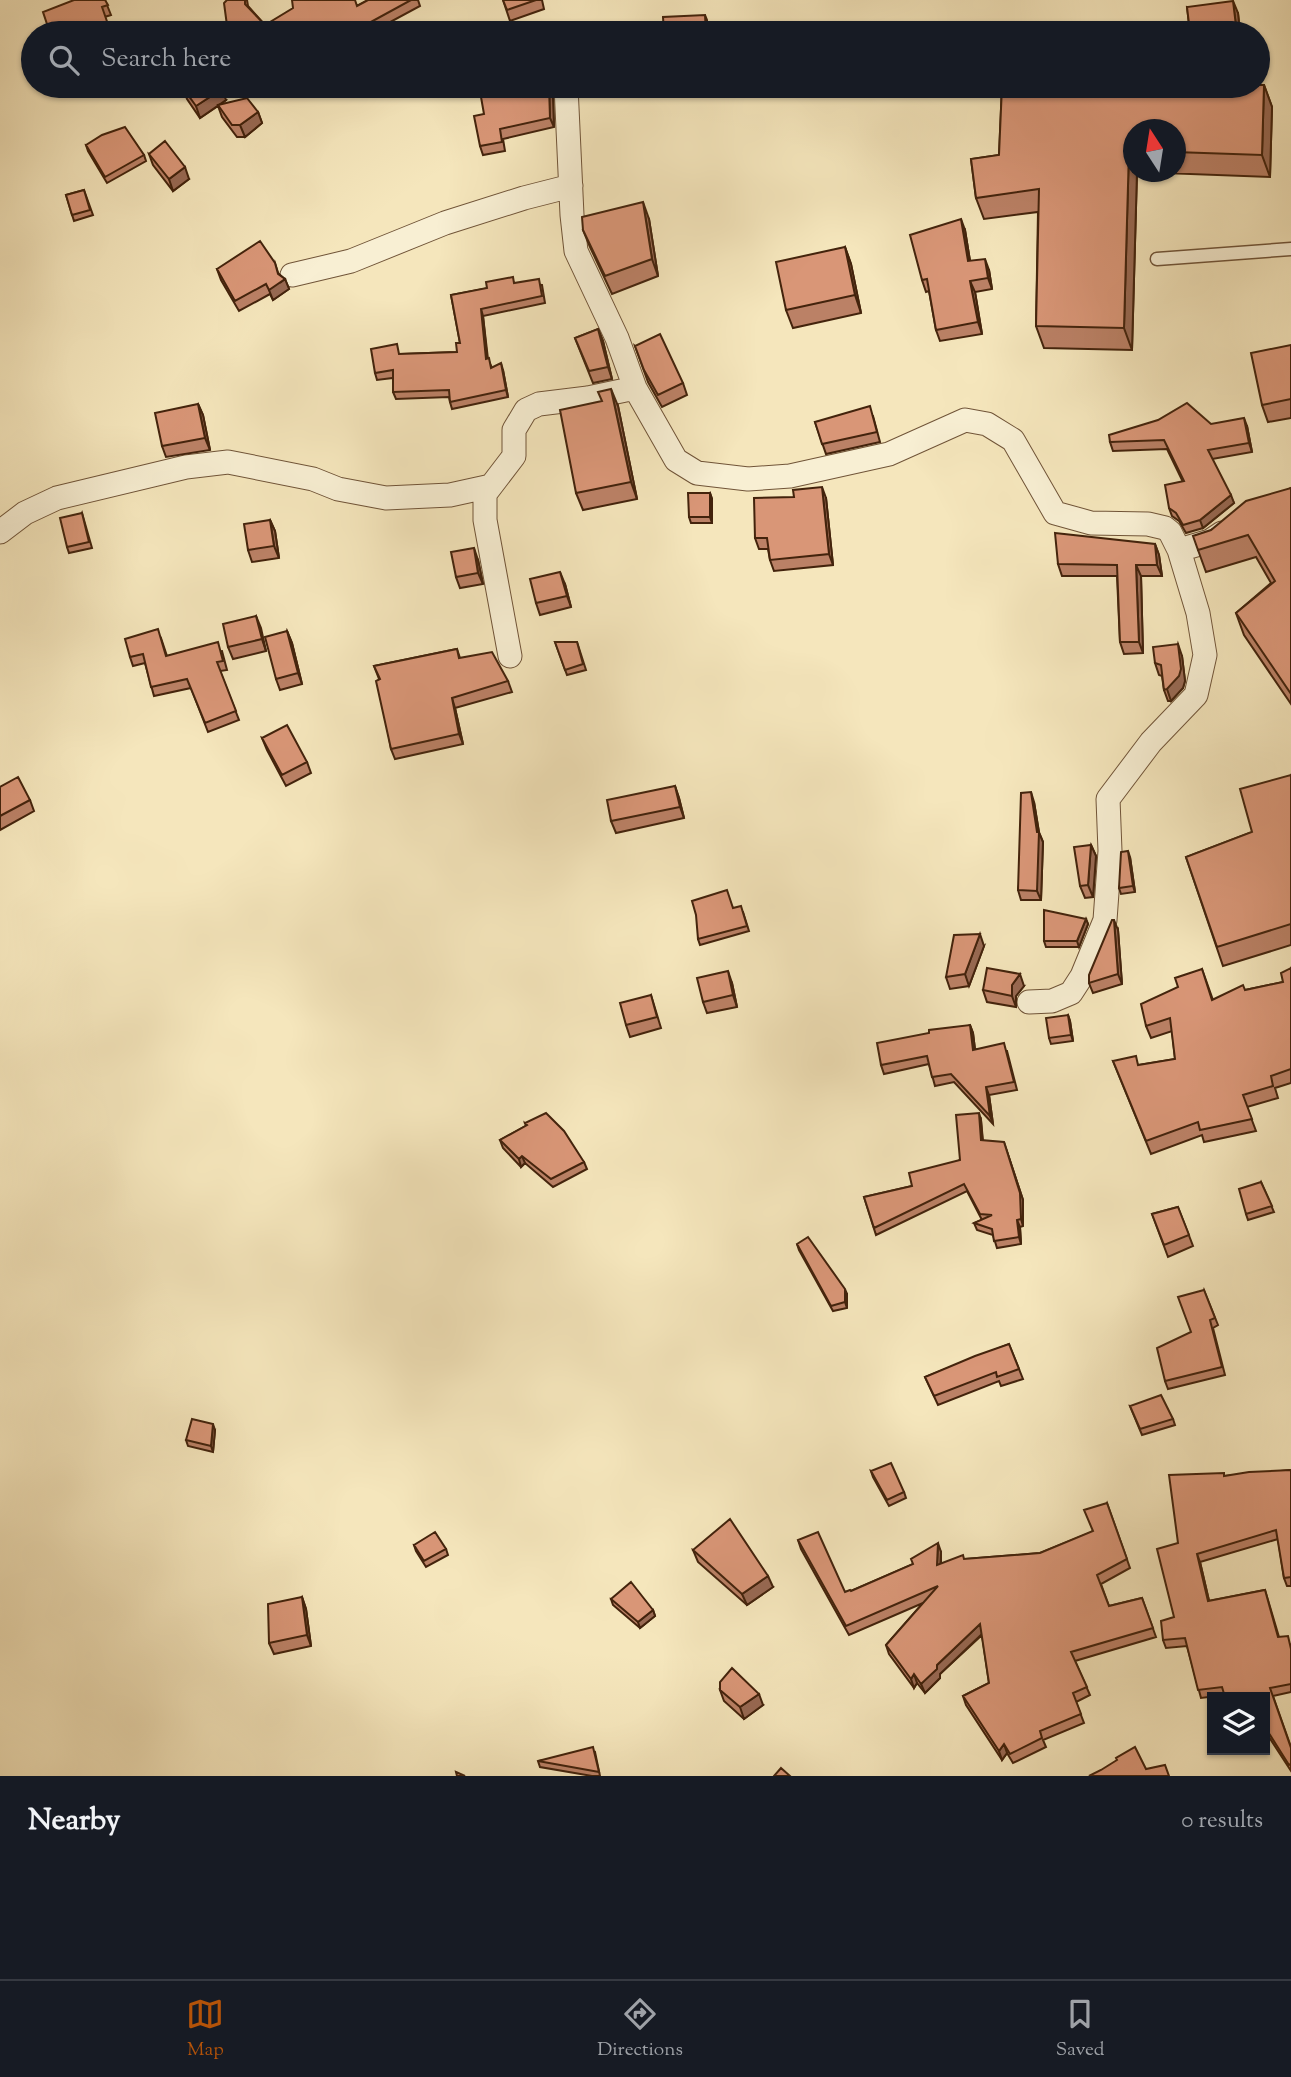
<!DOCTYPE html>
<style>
:root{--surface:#171b24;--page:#20242c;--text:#f1f3f6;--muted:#9ea1a6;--line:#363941;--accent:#b45309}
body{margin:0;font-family:"Sorts Mill Goudy",serif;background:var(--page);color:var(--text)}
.controls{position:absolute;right:21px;bottom:21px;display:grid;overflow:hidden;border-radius:0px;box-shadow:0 2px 5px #0004}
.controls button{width:63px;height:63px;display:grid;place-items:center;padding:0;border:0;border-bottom:2px solid var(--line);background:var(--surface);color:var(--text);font:35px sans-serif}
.compass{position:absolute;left:1123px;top:119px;width:63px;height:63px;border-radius:50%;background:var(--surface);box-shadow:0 2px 5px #0004;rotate:348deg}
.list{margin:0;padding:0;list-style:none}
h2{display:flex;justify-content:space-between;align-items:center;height:91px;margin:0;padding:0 28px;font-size:30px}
h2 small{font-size:23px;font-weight:400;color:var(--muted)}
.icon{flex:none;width:38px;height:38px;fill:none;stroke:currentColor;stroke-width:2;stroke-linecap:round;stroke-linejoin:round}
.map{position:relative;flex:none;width:1291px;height:1776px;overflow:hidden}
.search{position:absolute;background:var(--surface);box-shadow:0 2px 5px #0004;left:21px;right:21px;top:21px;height:77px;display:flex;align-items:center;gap:18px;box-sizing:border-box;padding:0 24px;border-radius:38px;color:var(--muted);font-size:26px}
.sheet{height:203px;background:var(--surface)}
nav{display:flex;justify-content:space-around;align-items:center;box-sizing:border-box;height:98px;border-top:2px solid var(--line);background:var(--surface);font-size:19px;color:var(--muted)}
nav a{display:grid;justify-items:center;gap:4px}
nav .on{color:var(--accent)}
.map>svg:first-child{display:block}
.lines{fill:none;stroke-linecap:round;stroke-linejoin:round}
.service-casing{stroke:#705438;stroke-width:15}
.minor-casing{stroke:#705438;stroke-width:25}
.service{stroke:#f8efd3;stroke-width:12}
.minor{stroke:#f8efd3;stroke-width:23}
.wall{fill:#bb8166;stroke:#43230c;stroke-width:2;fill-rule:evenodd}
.shaded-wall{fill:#986953;stroke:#43230c;stroke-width:2}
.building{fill:#d99677;stroke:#43230c;stroke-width:2}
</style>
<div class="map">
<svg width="1291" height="1776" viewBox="0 0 1291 1776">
<rect width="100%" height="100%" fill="#f5e6bc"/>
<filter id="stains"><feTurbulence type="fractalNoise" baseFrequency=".00286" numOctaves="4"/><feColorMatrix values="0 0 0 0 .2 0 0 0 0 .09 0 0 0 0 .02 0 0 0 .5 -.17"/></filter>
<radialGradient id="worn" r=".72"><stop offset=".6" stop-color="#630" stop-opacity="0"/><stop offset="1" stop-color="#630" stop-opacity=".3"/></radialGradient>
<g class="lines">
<g class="service-casing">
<path id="service" d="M1157,259L1291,249"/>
</g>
<g class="minor-casing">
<path id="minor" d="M566,86L572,215L576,251L617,338L635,388L676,460L697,473L748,479L790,476L889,454L965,420L987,424L1013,440L1055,513L1091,523L1148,524L1165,528L1170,532L1179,550L1210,541L1222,533
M292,275L351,261L445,223L524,198L571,186
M0,532L25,513L57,498L186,467L228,462L313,479L338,489L386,498L450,495L491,486
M510,656L485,520V494L514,456V430L526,410L539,404L588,398L635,388
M1029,1002L1052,1001L1071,993L1082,976L1105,920L1110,851L1108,799L1151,742L1196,695L1205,655L1198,613L1179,550"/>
</g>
<use href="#service" class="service"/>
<use href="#minor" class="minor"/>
</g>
<path class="wall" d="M105,0L111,15L50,33Z
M227,0H247L248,6L265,25L357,6L368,0H418L420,6L370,33H228Z
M503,0H542L544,9L510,21Z
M1187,7L1238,13L1240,33H1190Z
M1258,85H1264L1272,107L1270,177L1137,172L1132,350L1044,348L1036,326L1038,212L984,219L976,198L971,159L999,155L1002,86H1258ZM1133,130H1175V172H1133Z
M513,86H550L553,98L554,127L503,139L505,151L483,155L480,146L515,90Z
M183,88L226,100L220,105L258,112L262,123L245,137H237L222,117L218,106L200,118L187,99Z
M86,145L144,155L146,161L107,183L88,151Z
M149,154L189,179L173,191L153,165Z
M84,190L93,215L74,221L66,195Z
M649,219L658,276L612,294L590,247L583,230Z
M965,230L970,261L989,270L992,289L975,292L982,334L940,341L936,330L929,291L926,292L922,280Z
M845,247L851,264L861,313L793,328L786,310Z
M217,269L279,274L285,279L289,289L273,300L270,294L239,311L221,280Z
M515,283L542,285L545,303L483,316L488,359L492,368L503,370L508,397L452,409L450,402L449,397L396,399L393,392V378L377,380L375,373L400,354L457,352L460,343L451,295Z
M598,329L603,341L612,379L593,383L575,338Z
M1291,345V418L1268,422L1262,405Z
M635,346L683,383L687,395L662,407L648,382Z
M198,404L203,415L210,450L166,457L162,446Z
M618,406L637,499L583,510L576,493Z
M873,416L880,442L826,454L815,422Z
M1211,424L1247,426L1252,452L1212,459L1234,503L1203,528L1186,533L1179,521L1172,516L1169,508L1183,482L1167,449L1113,451L1110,442Z
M1291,488V704L1244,635L1236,613L1271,583L1256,557L1206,572L1198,550L1211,530Z
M710,493L712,499V523H691L689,517Z
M794,497L826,498L833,565L774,571L770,560L768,549H759L755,538Z
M82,513L92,548L69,553L67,547Z
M270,520L275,531L279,558L252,562L248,550Z
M1155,544L1159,555L1162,576H1141L1143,653L1124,654L1120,642L1117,576H1062L1058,564Z
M478,560L483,584L460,588L456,577Z
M565,584L571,607L540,615L536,603Z
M256,616L266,651L233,659L228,647Z
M287,631L292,643L302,684L280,690L276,679Z
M161,638L167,656L222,651L227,670L220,671L239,720L208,732L191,688L154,696L145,663L133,666L130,657Z
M555,642H577L586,670L567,675Z
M457,649L460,658L508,681L512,692L455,708L463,744L395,759L391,749L379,679L374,666Z
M1182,656L1185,681L1183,688L1171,701H1168L1164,690L1162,676L1159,675L1155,663Z
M262,738L307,762L311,773L286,786L267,750Z
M1291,775V945L1223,966L1186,857L1252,832Z
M675,786L679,798L684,818L616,833L611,821Z
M0,787L30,800L34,811L0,830Z
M1034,802L1039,832L1043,842L1041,900H1021L1018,890Z
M1091,845L1096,856L1093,897L1085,898L1080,886Z
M1130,857L1135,892L1121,894L1119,888Z
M733,908L743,912L749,931L700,945L698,939Z
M1086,919L1088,924L1079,947H1046L1044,941Z
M1118,930L1122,984L1093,993L1089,983Z
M984,946L969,986L950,989L946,977Z
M1291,968V1083L1275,1088L1278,1098L1247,1107L1256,1131L1204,1142L1202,1135L1151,1154L1113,1061L1139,1065L1175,1059L1172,1031L1151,1038L1146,1026L1202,969L1213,1000L1245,990L1283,982Z
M732,983L737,1007L707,1013L703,1002Z
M1024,986L1016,996V1007L987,1002L983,990Z
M651,995L661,1028L630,1037L626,1025Z
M1068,1015L1070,1021L1073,1041L1051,1044L1049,1038Z
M970,1025L973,1033L975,1049L1007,1051L1017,1090L989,1095L993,1124L954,1082L935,1086L929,1064L884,1074L881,1065Z
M981,1120L983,1141L1006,1149L1023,1200V1226L1020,1227L1021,1244L997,1248L993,1235L977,1230L974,1223L982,1220L967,1191L876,1235L864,1197L912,1186L960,1160Z
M525,1123L584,1162L587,1169L553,1187L525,1163L521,1167L503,1148L500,1140L526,1126Z
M1261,1182L1274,1212L1248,1220L1246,1214Z
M1178,1207L1193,1246L1168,1257L1152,1214Z
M797,1244L847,1294V1308L833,1311L799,1250Z
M1204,1290L1218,1325L1213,1328L1225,1375L1168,1389L1165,1381L1191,1332Z
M1009,1344L1023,1379L1001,1386L999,1381L938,1405L925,1377Z
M1130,1406L1173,1419L1175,1425L1142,1435Z
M215,1430L213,1452L188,1446L186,1440Z
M1291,1470V1586H1287L1284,1578L1278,1539L1200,1562L1209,1601L1265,1590L1279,1637L1291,1645V1692L1273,1696L1291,1747V1771L1265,1731V1697L1225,1695L1201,1698L1187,1646L1166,1648L1163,1640L1174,1617L1178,1543L1225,1476Z
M871,1471L904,1492L906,1498L889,1506L873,1477Z
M1107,1503L1130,1568L1101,1584L1109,1606L1142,1598L1156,1637L1075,1661L1090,1695L1076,1702L1084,1723L1043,1740L1046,1747L1013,1763L1007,1753L1002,1760L966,1705L963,1696L989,1683L982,1635L940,1674V1678L925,1693L917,1683L914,1688L889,1654L886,1645L923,1603L849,1635L801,1549L798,1540L845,1592L851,1591L941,1552V1564L965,1559L1040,1553L1092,1532Z
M414,1545L446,1549L448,1555L426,1567L416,1551Z
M693,1550L773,1587L747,1605L698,1562Z
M302,1597L306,1609L311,1646L274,1654L269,1643Z
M611,1599L653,1610L655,1616L640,1628L613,1605Z
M720,1690L763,1705L744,1719L724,1701Z
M595,1752L600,1776H592L540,1767L538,1761Z"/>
<path class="shaded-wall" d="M1233,1L1238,13L1240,33H1239L1236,26Z
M705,15L707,20V33H706Z
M1264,85L1272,107L1270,177L1262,155Z
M549,86H550L553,98L554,127L550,118Z
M222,89L226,100L200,118L196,106Z
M258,112L262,123L245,137L240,125Z
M1129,150L1133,163V172H1137L1132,350L1124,328Z
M185,167L189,179L173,191L169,179Z
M643,202L649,219L658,276L652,259Z
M961,219L965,230L972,273L968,261Z
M845,247L851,264L861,313L855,295Z
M985,259L989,270L992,289L988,278Z
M275,263L281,282L285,279L289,289L273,300L269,290Z
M970,281L975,292L982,334L978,322Z
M481,309L483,316L488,366L486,359Z
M598,329L603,341L612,379L608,367Z
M501,363L503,370L508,397L506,390Z
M611,389L618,406L637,499L631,482Z
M198,404L203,415L210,450L205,438Z
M1244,418L1247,426L1252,452L1249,443Z
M822,487L826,498L833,565L829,554Z
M710,493L712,499V523L710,517Z
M1231,495L1234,503L1203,528L1200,520Z
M270,520L275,531L279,558L274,546Z
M1155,544L1159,555L1162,576L1157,565Z
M474,548L478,560L483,584L478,573Z
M1136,565L1141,576L1143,653L1139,642Z
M560,572L565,584L571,607L567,596Z
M256,616L261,628L266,651L262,639Z
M287,631L292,643L302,684L298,673Z
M1178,644L1182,656L1185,681L1183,688L1171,701L1167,689Z
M452,698L455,708L463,744L459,734Z
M675,786L679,798L684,818L680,807Z
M1031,792L1034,802L1039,833L1043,842L1041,900L1037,891V832Z
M1091,845L1096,856L1093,897L1088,885Z
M1128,851L1130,857L1135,892L1133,886Z
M1086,919L1088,924L1079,947L1077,941Z
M1114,920L1118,930L1122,984L1118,974Z
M980,934L984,946L969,986L965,974Z
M728,971L732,983L737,1007L733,995Z
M1020,974L1024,986L1016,996V1007L1012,996V985Z
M1068,1015L1070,1021L1073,1041L1071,1035Z
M970,1025L973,1033L976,1058L973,1050Z
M986,1087L989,1095L993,1124L990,1116Z
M979,1113L981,1120L983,1147L981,1140Z
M1004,1142L1023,1200V1226L1021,1219Z
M522,1156L525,1163L521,1167L519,1159Z
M1017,1220L1020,1227L1021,1244L1019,1237Z
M845,1289L847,1294V1308L845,1302Z
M213,1424L215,1430L213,1452L211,1446Z
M938,1543L941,1552L940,1574L937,1565Z
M1197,1554L1200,1562L1211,1609L1208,1601Z
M768,1576L773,1587L747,1605L742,1594Z
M302,1597L306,1609L311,1646L307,1635Z
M653,1610L655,1616L640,1628L638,1622Z
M980,1624L983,1633L940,1674V1678L925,1693L921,1684L937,1665Z
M914,1674L917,1683L914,1688L911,1679Z
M759,1694L763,1705L744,1719L740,1707Z
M1004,1744L1007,1753L1002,1760L999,1751Z"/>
<path class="building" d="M74,0H105L108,5L102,7L111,33H50L43,12Z
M227,0H245V4L265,25L293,8L292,0H355L357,6L368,0H411L358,29L360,33H228L224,3Z
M503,0H536L507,10Z
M1233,1L1236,26L1190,32L1187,7Z
M705,15L706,33H664L663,17Z
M1258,85H1264L1262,155L1175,152V130H1133V150H1129L1124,328L1036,326L1039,189L976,198L971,159L999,155L1002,86H1258Z
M186,86H221L222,89L196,106L183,88Z
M515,86H549L550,118L500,129L502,142L480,146L474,116L484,114L481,97L517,89Z
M247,98L258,112L240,125H232L218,105Z
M125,127L144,155L105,177L86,145L102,135Z
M165,141L185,167L169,179L149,154Z
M84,190L90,210L72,215L66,195Z
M643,202L652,259L605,276L583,230L582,217Z
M961,219L968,261L985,259L988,278L970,281L978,322L936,330L927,279L922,280L910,235Z
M260,241L275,263L278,274L285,279L269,290L266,284L235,301L217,269Z
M845,247L855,295L786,310L776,262Z
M513,277L514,283L539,279L542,296L481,309L486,359L489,358L491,368L501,363L506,390L450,402L449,390L393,392V370L375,373L371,349L397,344L399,354L457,352L456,343H460L451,295L487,288L486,282Z
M598,329L608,367L589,371L575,338Z
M660,334L683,383L658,395L644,370L635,346Z
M1291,345V399L1262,405L1251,353Z
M611,389L631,482L576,493L560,410L602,401L598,392Z
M1187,403L1211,424L1244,418L1249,443L1208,450L1231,495L1200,520L1183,525L1176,513L1169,508L1165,485L1184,481L1164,440L1110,442L1109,435L1158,420Z
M198,404L205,438L162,446L155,413Z
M870,406L877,432L822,444L815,422Z
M822,487L829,554L770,560L767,538H755L754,498L794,497L793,490Z
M1291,488V694L1236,613L1275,581L1248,535L1198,550L1193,536L1211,530L1246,501Z
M688,493H710V517H689Z
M82,513L89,542L67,547L60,518Z
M270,520L274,546L248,550L244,524Z
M1055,533L1155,544L1157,565H1136L1139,642H1120L1117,565L1058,564Z
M474,548L478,573L456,577L451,552Z
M560,572L567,596L536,603L530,579Z
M256,616L262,639L228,647L223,624Z
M158,629L166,656L218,642L223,661L217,662L236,711L205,723L187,679L151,687L143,654L130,657L125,639Z
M287,631L298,673L276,679L265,637Z
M555,642H577L583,664L565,670Z
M1178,644L1181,669L1179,676L1167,689L1164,690L1161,665L1155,663L1153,647Z
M457,649L459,658L492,652L508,681L452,698L459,734L391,749L376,681L380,679L374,666Z
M287,725L307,762L282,775L262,738Z
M1291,775V924L1217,947L1186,857L1252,832L1240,789Z
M18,777L30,800L0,816V787Z
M675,786L680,807L611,821L607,800Z
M1031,792L1037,832H1039L1037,891L1018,890L1021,793Z
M1091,845L1088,885L1080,886L1074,847Z
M1128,851L1133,886L1119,888L1121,852Z
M727,890L733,908L741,906L747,926L698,939L696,915L692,901Z
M1044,910L1086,919L1077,941H1044Z
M1112,920H1114L1118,974L1089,983V975Z
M980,934L965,974L946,977L954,935Z
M987,968L1020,974L1012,985V996L983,990Z
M1291,968V1069L1271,1076L1273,1086L1243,1095L1252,1119L1200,1130L1198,1122L1146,1141L1113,1061L1136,1056L1138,1065L1175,1059L1170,1018L1146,1026L1141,1004L1178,987L1175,978L1202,969L1212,1000L1243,985L1245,990L1283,982L1281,973Z
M728,971L733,995L703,1002L697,978Z
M651,995L657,1017L626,1025L620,1003Z
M1068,1015L1071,1035L1049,1038L1046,1018Z
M970,1025L973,1050L1004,1043L1014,1082L986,1087L990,1116L951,1074L932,1077L927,1056L881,1065L877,1043L929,1033V1030Z
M546,1113L564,1131L584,1162L551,1179L522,1156L519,1159L500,1140L527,1125L525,1123Z
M979,1113L981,1140L1004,1142L1020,1193L1021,1219L1017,1220L1019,1237L994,1241L992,1229L974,1223L992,1215L980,1214L964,1184L874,1228L864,1197L912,1186L909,1173L960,1160L956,1115Z
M1261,1182L1272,1206L1246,1214L1239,1189Z
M1178,1207L1189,1235L1164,1245L1152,1214Z
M808,1237L845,1289V1302L831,1306L797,1244Z
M1204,1290L1215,1318L1210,1320L1222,1367L1165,1381L1157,1348L1191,1332L1178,1297Z
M1009,1344L1019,1369L997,1377L996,1372L934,1396L925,1377L975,1356Z
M1161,1395L1173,1419L1140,1429L1130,1406Z
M192,1419L213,1424L211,1446L186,1440Z
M891,1463L904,1492L887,1500L871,1471Z
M1291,1470V1577L1284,1578L1276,1530L1197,1554L1208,1601L1265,1590L1278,1637L1288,1636L1291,1649V1684L1270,1688L1291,1748V1764L1289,1765L1265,1727V1697H1225L1222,1687L1198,1690L1185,1638L1163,1640L1161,1621L1174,1617L1157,1549L1178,1543L1169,1475L1224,1473V1476L1249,1472Z
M1107,1503L1127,1559L1097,1575L1109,1606L1142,1598L1153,1628L1071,1652L1087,1687L1073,1693L1081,1714L1040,1731L1042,1738L1010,1754L1004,1744L999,1751L963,1696L989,1683L980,1624L937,1665V1669L921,1684L914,1674L911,1679L886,1645L938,1586L846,1626L798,1540L818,1532L845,1592L850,1590L851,1591L913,1564L911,1559L938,1543L937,1565L963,1555L964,1559L1040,1553L1093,1531L1084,1510Z
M730,1519L768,1576L742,1594L693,1550Z
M435,1532L446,1549L424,1561L414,1545Z
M631,1582L653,1610L638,1622L611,1599Z
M302,1597L307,1635L269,1643L268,1604Z
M732,1668L759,1694L740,1707L720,1690V1682Z
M593,1747L599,1772L538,1761Z
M1135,1747L1146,1769L1165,1765L1169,1776H1089L1101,1770L1117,1760L1116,1758Z
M781,1768L790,1776H774Z
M456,1772L465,1776H457Z"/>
<rect width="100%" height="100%" filter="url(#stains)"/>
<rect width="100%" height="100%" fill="url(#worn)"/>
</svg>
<div class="controls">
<button><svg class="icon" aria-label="layers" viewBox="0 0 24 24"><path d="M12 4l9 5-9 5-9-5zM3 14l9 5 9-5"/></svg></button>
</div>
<svg class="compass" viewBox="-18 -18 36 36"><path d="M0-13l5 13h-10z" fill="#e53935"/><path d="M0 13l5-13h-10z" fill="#9ea1a6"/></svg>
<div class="search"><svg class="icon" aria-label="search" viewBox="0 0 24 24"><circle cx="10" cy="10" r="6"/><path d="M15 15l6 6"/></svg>Search here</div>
</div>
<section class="sheet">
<h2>Nearby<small>0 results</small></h2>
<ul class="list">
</ul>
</section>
<nav>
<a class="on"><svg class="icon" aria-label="map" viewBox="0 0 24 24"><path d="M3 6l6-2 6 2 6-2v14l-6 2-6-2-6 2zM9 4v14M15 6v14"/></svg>Map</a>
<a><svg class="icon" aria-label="directions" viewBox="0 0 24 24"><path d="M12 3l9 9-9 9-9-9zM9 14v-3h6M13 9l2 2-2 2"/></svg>Directions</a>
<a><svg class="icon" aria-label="saved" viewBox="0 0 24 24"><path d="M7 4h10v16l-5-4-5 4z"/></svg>Saved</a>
</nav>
